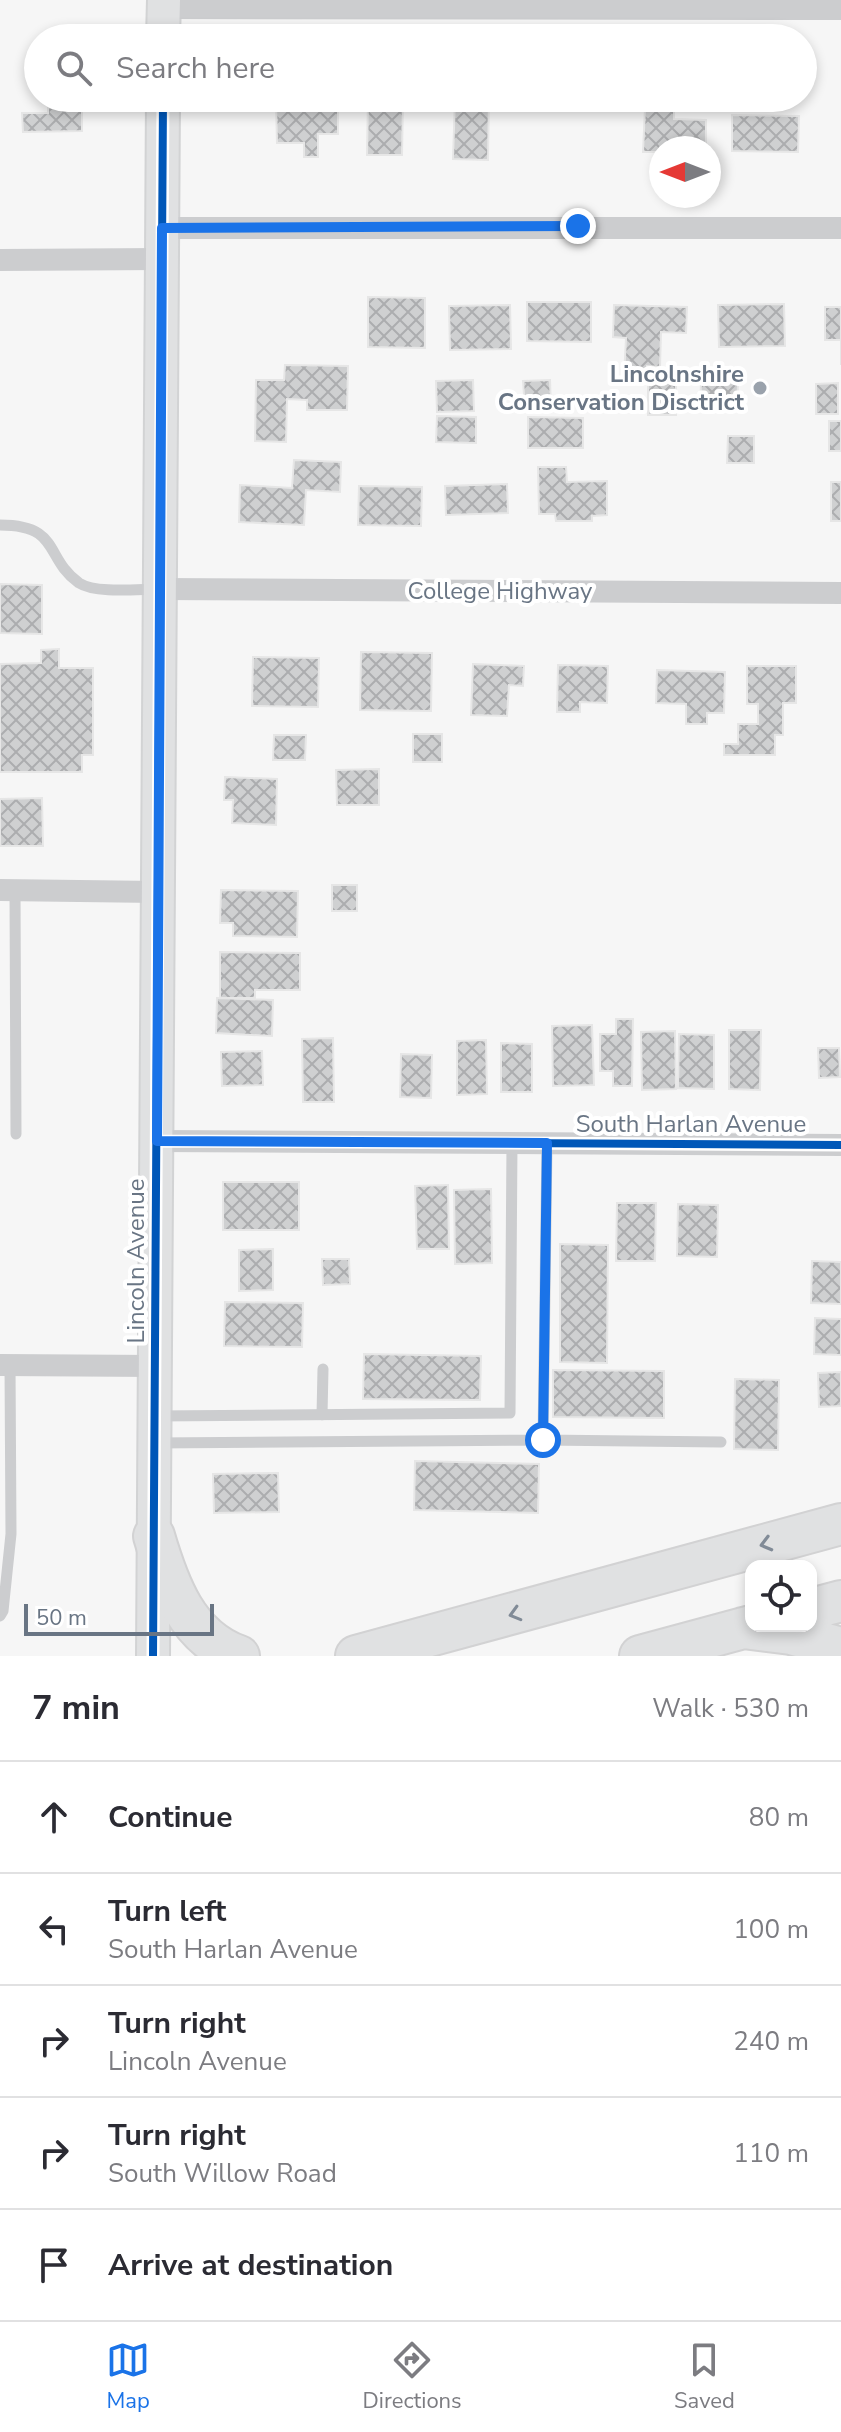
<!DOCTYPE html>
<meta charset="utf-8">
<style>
:root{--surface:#fff;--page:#f7f7f7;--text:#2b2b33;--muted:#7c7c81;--line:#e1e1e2;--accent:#1a73e8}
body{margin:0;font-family:"Nunito Sans",sans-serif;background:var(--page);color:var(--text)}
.controls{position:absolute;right:24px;bottom:24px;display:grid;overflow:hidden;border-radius:16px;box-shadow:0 4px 12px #0003}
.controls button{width:72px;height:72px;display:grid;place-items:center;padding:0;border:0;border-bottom:2px solid var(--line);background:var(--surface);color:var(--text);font:40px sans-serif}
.compass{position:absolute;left:649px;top:136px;width:72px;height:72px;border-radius:50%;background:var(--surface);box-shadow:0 4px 12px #0003;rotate:270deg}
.scale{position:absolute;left:24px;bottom:20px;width:190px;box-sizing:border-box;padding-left:8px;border:4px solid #697584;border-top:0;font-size:22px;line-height:28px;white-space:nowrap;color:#697584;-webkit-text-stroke:6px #fff;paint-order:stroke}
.stop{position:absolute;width:24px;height:24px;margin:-18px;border:6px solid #1a73e8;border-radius:50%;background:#fff}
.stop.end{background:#1a73e8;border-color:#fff;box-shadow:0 2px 8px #0008}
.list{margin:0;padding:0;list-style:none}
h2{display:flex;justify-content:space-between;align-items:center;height:104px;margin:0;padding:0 32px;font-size:34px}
h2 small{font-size:26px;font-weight:400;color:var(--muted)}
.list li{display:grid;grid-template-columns:52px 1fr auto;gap:24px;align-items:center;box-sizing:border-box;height:112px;padding:0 32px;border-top:2px solid var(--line)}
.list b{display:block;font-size:30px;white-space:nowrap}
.list p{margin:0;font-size:26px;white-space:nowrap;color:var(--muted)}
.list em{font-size:26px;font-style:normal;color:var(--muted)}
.icon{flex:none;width:44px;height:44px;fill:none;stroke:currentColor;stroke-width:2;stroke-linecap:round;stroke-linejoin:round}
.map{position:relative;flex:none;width:841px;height:1656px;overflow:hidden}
.search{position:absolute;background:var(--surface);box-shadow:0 4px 12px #0003;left:24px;right:24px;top:24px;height:88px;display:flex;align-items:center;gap:20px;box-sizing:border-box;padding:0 28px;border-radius:44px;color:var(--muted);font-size:30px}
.sheet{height:664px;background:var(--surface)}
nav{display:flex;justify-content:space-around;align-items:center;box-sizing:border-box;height:112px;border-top:2px solid var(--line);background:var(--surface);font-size:22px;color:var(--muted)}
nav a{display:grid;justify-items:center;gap:4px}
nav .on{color:var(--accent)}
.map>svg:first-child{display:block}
.building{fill:url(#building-cross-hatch);stroke:#e6e6e6;stroke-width:2}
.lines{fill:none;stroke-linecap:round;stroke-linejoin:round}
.secondary-casing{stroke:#d2d3d4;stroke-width:36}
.highway-casing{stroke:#d2d2d3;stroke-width:44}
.lane{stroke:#cccdcf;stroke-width:11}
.street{stroke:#cccdcf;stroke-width:22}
.secondary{stroke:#e0e1e2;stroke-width:32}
.highway{stroke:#e0e1e2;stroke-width:40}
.cycleway-casing{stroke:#fff;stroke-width:13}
.cycleway{stroke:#0057b8;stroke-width:8}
.oneway{stroke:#818b97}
.route{stroke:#1a73e8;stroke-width:10}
.poi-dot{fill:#9aa2ac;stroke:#fff;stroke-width:3}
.labels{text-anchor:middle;stroke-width:8;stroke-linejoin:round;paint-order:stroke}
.poi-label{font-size:24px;font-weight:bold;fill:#697584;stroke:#fff;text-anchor:end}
.street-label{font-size:24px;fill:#697584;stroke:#fff}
</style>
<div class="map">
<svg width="841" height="1656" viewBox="0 0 841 1656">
<defs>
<pattern id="building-cross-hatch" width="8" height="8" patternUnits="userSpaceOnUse" patternTransform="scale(2)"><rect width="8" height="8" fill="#cfd0d1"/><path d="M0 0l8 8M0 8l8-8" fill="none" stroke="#acadaf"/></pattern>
</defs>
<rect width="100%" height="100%" fill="#f6f6f6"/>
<path class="building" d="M48,98H82V131L23,132L22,113H48Z
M273,98H338V134H318V157H304V143H277L276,103H273Z
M368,98L403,99L402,155H367Z
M455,98H489L488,160L453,159Z
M645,108L674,109V119L706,120V148H661V152H643Z
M732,115L799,116L798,152L732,151Z
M368,297L425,298V348L368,347Z
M527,302H591V342L527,341Z
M784,304L785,346L719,347L718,305Z
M510,305L511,349L450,350L449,306Z
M614,305L687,307L686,333L661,332L660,367L647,366V379L624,378L626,338L613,337Z
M825,307H841V365V340H825Z
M285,365L348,366L347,410H307V400L287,399L286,442L255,441L256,380H284Z
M473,380L474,411L437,412L436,381Z
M550,380L551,408L525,409L523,381Z
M648,382H676V415H648Z
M701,383H738L737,411L700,410Z
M838,383V414H816V384Z
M437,416L476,417V443L436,442Z
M528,417L583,418V448H528Z
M829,421H841V451H829Z
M728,436H754V463H727Z
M294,460L341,462L340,492L306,490L304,525L239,522L240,485L292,488Z
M538,467H566L567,482L607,481V515L592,516V521H556L555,514H539Z
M831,482H841V521H831Z
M507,484L508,513L446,515L445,486Z
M359,486L422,487L421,526L358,525Z
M0,584L42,585V634L0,633Z
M59,649V668H93V755H82V772H0V664L41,663V650Z
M361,652L432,653L431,711L360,710Z
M253,657L319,658L318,707L252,706Z
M473,664L524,666L523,686L509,685L507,716L471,715Z
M558,665L608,666L607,703L580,702V712H557Z
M747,666H796V703H783V735H775V755H724V744H738V724H758V704H747Z
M657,670L725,672L724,713H707V724H686V704L656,703Z
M413,734H442V762H413Z
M274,735H306L305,760H273Z
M379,769V805H337L336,770Z
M225,777L277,779L276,825L232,823L233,800H224Z
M42,798L43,846H0V799Z
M332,885H357V911H332Z
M221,890L298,891L297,937L233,936V923H220Z
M220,952L300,953V990H255V998H220Z
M217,998L273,1000L272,1036L216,1033Z
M616,1019H633L632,1086H613V1071H600V1034H616Z
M592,1025L594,1085L553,1086L552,1026Z
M729,1030H761L760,1090L729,1089Z
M675,1031L676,1089L642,1090L641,1032Z
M679,1034L714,1035V1089L678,1088Z
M333,1038L334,1102H303L302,1039Z
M486,1040L487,1094L457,1095V1041Z
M501,1043L532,1044V1092H501Z
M818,1048H839L840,1077L819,1078Z
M262,1051L263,1085L222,1086L221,1052Z
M401,1054L432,1055L431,1098L400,1097Z
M223,1182H299V1230H223Z
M448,1185L449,1249H417L415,1186Z
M491,1189L492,1263L455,1264L454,1190Z
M617,1203H656L655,1261H616Z
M678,1204L718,1205L717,1257L677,1256Z
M560,1244L608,1245L607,1363L560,1362Z
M273,1249V1290L239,1291V1250Z
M322,1259H349L350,1284L323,1285Z
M812,1261L841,1262V1304L811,1303Z
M225,1302L303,1303L302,1347L224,1346Z
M815,1318L841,1319V1355L814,1354Z
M364,1354L481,1356L480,1400L363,1399Z
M553,1370L664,1371V1418L553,1417Z
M841,1372V1406L819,1407L818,1373Z
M735,1379L779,1380L778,1450L734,1449Z
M415,1461L539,1464L538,1513L414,1510Z
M278,1473L279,1512L214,1513L213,1474Z"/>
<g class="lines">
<g class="secondary-casing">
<path id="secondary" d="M163,38L164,0
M153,1656L163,98"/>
</g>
<g class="highway-casing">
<path id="highway" d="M154,1536C168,1584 187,1638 239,1656
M811,1609L841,1601
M743,1628L791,1634L841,1648
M356,1656L841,1524
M640,1656L751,1626"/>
</g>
<path class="lane" d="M0,525C61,525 44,558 79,583C96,594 139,589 159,589
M15,890L16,1134
M322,1415L323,1369
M156,1416L510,1413L512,1143
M543,1440L721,1442
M155,1443L543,1440L547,1143
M0,1616L3,1611L11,1534L10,1365"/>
<path class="street" d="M164,8L841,9
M162,228H841
M0,260L162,259
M159,589L841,593
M0,890L158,892
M157,1141L841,1145
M0,1365L156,1366"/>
<use href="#secondary" class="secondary"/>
<use href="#highway" class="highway"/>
<g class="cycleway-casing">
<path id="cycleway" d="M157,1141L841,1145
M153,1656L163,98"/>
</g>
<use href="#cycleway" class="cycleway"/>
</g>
<defs><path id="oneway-chevron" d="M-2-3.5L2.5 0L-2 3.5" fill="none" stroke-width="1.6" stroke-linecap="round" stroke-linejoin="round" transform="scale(2)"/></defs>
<g class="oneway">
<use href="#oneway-chevron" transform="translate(766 1544) rotate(165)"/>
<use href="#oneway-chevron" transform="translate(515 1614) rotate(164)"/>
</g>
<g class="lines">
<path class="route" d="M543,1440L547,1143L157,1141L162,228L578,226"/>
</g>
<circle class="poi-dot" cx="760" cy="388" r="8"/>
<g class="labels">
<g class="poi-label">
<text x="744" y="382">Lincolnshire<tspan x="744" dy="28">Conservation Disctrict</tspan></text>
</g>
<g class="street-label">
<text x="500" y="599">College Highway</text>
<text x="691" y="1132">South Harlan Avenue</text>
<text transform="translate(136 1261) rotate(-90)" y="8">Lincoln Avenue</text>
</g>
</g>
</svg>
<div class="controls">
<button><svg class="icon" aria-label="locate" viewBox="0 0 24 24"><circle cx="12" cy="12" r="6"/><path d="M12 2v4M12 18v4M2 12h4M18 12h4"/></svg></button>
</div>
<svg class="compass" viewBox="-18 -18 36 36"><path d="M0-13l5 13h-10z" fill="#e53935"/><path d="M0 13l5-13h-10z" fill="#7c7c81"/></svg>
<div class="scale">50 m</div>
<div class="stop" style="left:543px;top:1440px"></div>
<div class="stop end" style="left:578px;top:226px"></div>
<div class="search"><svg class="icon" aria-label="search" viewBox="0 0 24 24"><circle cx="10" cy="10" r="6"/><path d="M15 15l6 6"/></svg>Search here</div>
</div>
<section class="sheet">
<h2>7 min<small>Walk · 530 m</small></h2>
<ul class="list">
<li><svg class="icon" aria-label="ahead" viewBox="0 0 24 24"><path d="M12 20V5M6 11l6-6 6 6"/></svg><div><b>Continue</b></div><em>80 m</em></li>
<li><svg class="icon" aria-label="left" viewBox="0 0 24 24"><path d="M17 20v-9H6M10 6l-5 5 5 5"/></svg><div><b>Turn left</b><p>South Harlan Avenue</p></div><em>100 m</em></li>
<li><svg class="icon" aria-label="right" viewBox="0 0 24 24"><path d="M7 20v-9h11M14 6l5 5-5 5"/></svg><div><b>Turn right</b><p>Lincoln Avenue</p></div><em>240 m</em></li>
<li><svg class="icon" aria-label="right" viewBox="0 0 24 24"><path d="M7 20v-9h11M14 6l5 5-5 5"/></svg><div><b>Turn right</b><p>South Willow Road</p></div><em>110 m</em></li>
<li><svg class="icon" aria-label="arrive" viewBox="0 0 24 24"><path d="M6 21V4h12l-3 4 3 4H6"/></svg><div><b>Arrive at destination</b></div></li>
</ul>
</section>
<nav>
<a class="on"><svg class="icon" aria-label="map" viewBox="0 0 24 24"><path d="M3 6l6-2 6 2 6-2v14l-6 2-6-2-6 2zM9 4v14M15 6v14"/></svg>Map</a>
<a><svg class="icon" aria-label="directions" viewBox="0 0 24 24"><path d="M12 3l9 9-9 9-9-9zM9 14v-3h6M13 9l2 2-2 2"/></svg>Directions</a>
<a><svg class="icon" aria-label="saved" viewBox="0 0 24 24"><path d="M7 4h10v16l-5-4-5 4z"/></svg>Saved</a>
</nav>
